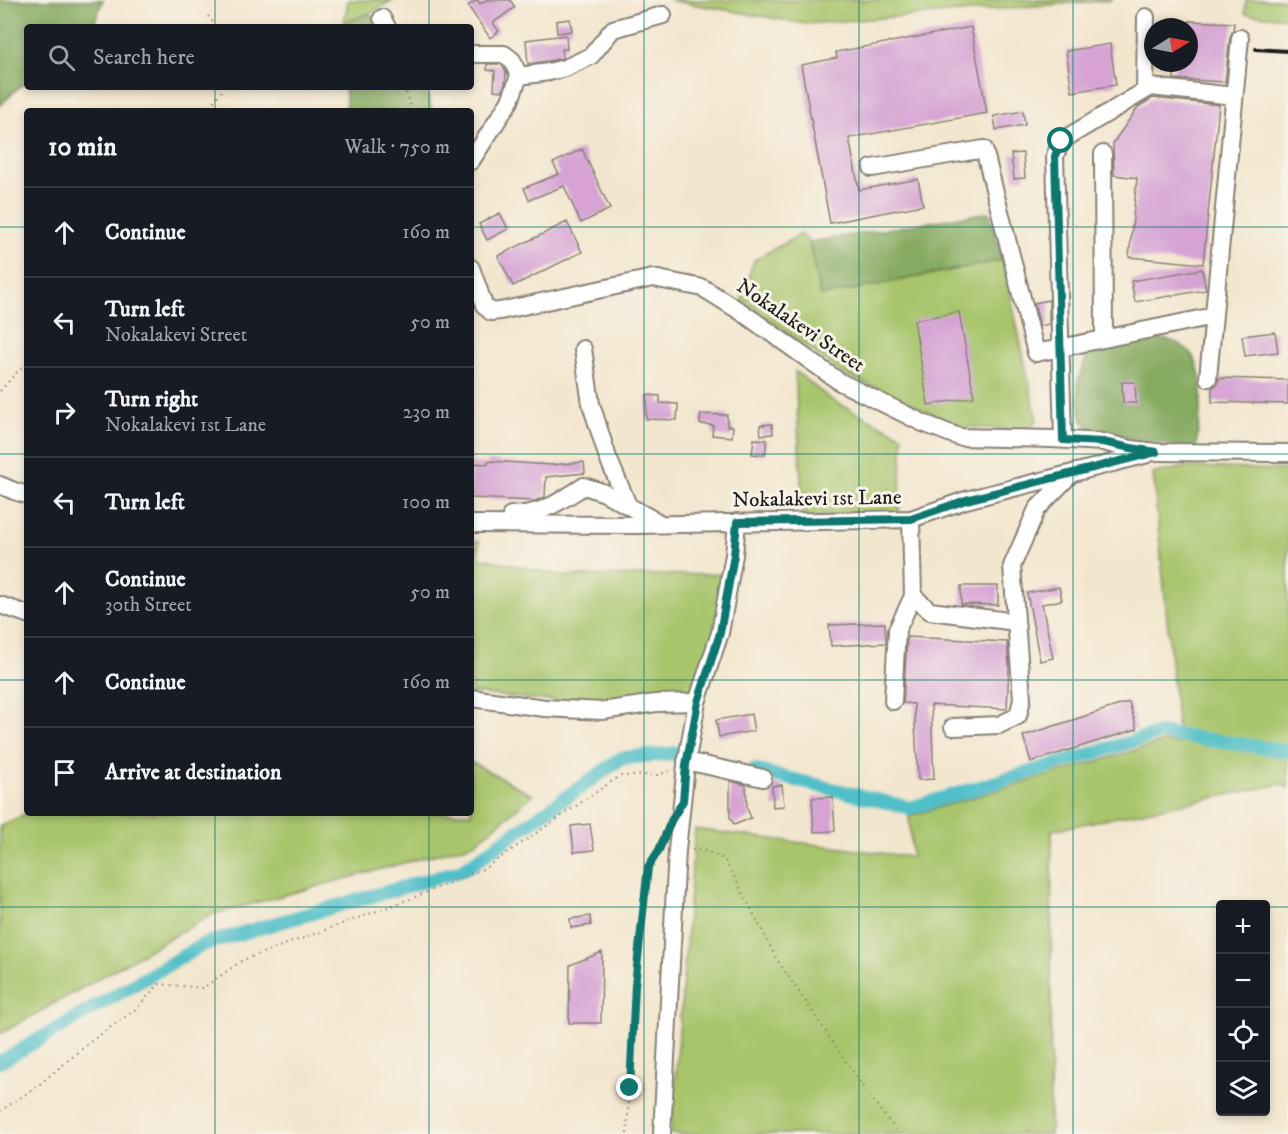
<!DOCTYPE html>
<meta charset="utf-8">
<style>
:root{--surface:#171b24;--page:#242831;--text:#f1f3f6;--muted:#9ea1a6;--line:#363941}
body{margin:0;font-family:"IM FELL DW Pica",serif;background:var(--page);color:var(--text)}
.controls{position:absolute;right:18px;bottom:18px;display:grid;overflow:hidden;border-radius:6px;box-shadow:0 3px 9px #0003}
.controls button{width:54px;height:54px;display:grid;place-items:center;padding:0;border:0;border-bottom:2px solid var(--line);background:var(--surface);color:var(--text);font:30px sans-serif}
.compass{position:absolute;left:1144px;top:18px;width:54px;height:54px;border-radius:50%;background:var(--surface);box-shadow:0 3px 9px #0003;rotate:80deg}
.stop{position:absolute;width:18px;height:18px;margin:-14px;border:4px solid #0f766e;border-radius:50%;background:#fff}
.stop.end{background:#0f766e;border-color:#fff;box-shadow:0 2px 6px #0008}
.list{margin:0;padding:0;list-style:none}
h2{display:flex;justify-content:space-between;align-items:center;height:78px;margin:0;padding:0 24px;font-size:26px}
h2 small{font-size:20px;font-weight:400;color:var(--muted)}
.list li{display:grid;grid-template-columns:39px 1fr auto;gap:18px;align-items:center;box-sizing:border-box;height:90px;padding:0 24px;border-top:2px solid var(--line)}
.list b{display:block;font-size:22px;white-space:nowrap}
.list p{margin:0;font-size:20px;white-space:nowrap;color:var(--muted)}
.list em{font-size:20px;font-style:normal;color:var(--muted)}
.icon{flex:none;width:33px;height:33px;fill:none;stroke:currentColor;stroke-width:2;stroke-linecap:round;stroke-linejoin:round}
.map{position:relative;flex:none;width:1288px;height:1134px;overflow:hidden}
.search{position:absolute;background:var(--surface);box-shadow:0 3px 9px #0003;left:24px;top:24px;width:450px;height:66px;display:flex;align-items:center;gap:15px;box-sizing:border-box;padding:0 21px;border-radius:6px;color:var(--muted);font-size:22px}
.panel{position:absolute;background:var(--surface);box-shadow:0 3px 9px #0003;left:24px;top:108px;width:450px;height:708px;border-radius:6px}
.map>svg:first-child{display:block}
.green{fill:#a8c56c;stroke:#627044;stroke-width:1.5}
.forest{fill:#86aa60;stroke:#51633e;stroke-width:1.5}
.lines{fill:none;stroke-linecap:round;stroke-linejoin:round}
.canal{stroke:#51bfc8;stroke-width:14}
.building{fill:#d6a3d4}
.minor-casing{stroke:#888175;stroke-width:20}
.path{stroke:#888175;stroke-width:2;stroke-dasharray:1.5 4.5;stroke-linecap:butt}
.minor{stroke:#fff;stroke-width:16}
.rail{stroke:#1c1c1c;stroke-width:4}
.route{stroke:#0f766e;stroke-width:8}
.grid{fill:none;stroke:#0f766e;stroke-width:1.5;stroke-opacity:0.55}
.labels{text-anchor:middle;stroke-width:6;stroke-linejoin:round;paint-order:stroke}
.street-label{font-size:21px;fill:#1c1c1c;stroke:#f7f3e8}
</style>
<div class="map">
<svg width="1288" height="1134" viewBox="0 0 1288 1134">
<rect width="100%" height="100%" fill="#f7f3e8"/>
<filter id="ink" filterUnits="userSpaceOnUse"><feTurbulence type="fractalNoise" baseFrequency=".0167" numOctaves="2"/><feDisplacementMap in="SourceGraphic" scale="12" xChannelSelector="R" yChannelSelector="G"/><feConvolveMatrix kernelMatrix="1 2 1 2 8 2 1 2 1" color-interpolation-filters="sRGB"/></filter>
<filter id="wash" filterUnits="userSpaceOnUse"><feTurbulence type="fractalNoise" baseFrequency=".008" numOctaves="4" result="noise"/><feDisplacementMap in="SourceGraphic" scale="24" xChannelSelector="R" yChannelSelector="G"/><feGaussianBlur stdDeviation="1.35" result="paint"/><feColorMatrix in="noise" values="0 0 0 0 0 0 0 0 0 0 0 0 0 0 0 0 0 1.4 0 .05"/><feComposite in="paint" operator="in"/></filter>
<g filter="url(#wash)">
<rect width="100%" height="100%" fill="#f3e6ce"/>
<path class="green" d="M348,0H393L370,13L344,23Z
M669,0H1112L806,24Z
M1246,0H1288V18L1245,14Z
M801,234L809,242L820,296L1003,260L1037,421L1025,430L963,427L842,373L742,299L754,260Z
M795,371L833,401L903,436L899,514L803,517Z
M1187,467L1288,470V788L1282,784L1052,830L1050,1134H671L695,829L912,857L909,816L1163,742L1179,744L1153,473Z
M479,541L478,557L563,576L727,574L718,637L694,694L598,705L471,693V542Z
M471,762L533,795L474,844L211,915L0,1034V826L27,813H471Z"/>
<path class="forest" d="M0,0H103L93,27H27V83L20,86L0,106Z
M370,13L377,27H344V23Z
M345,87H425L433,111H344L346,101Z
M989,212L1003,260L820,296L809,242Z
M1155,339C1217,339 1200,408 1196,449L1097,433L1082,421L1078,399V380L1088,353Z"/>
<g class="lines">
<path class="canal" d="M754,770L910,808L1160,733L1288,751
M0,1062L204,944L463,870L622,758L680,753"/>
</g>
<g id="blocks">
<path class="building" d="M477,0L480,4L486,0H510L515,7L493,23L499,31L490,38L468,6Z
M570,19L572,31L557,33L556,21Z
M1189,21L1234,23L1233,30L1230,37L1225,82L1174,79L1175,63H1189Z
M971,27L987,113L849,138L859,190L918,179L923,205L830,223L801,65L837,58L836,52Z
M566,35L567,49H562L563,58L548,61L528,64L526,40Z
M1110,44L1116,85L1072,92L1066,51Z
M487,64H501L503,67L506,73L505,84L502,91L494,90L495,71L487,70Z
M1153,98L1219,105L1203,264L1129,257L1137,178L1114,175L1113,143L1138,107Z
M1023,111L1025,125L996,130L994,116Z
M582,149L610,209L581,223L564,186L529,200L524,188L559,174L553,163Z
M1023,153L1025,178L1014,179L1011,154Z
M500,213L508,229L487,240L479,224Z
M567,222L582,252L513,286L498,256Z
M1202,269L1206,290L1135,302L1131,281Z
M1049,300V324L1040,326L1034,303Z
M959,312L974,397L928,405L914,320Z
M1275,332L1278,352L1245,356L1242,336Z
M1219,378L1288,380V404L1212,402V388L1217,384Z
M1122,382H1135L1136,403H1123Z
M647,395L660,396V403L678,404L677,420L646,419Z
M701,414L727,415V426H733L732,437L712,435L713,425L700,424Z
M772,424L773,434L761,435L760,425Z
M754,439L767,440L765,455L752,454Z
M488,461L551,465L584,462L585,473L546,477L545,497L535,501L471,498V463L488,464Z
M961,586H998V605L961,604Z
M1059,587L1062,600L1042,604L1053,658L1040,661L1027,593Z
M885,623L886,643L831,646L829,625Z
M907,637L1007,642L1009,666L1007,709L931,705L934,779L918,780L914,704L903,703Z
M1129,702L1137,729L1031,762L1023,736Z
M751,714L754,731L719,737L716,720Z
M730,781L746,785L747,808L751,818L734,825L730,817Z
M782,785L784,806L773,807L772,786Z
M833,797L835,831L814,832L812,798Z
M590,824L594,850L574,852L571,826Z
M590,916L591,925L571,928L570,919Z
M602,952L601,1023H569L570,965Z"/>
</g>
</g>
<g filter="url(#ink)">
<use href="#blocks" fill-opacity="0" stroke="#888175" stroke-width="1.5"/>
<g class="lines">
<g class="minor-casing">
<path id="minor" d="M382,18L387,27
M471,54H504L512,60L519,76L510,101L471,161
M519,76L549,72L565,68L591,56L613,29L663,15
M1145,90L1146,17
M1103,154L1104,339
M872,168L984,149L1036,353L1214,316
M471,268L484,305L491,312L500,311L653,278L703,288L743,313L840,382L923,423L959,437L1052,439L1103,442L1131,449L1156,452L1288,453
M583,349L591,404L608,458L628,505
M1208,378L1240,38
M1063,439L1055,156L1061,141L1151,87L1234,96
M0,485L14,491L27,495
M511,515C544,514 557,503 584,486L605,493L661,524
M911,519L913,596L930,611L1016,622
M471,524L637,525L911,519L966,500L1148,454
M0,605L27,614
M471,698L545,708L602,711L656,703L697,702
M893,701L897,630L913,596
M953,727L999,725L1018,716L1022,699L1012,566L1037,509L1070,475
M686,761L763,778
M662,1134L677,850L686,765L697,702L720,633L734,555L737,522"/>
</g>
<path class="path" d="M208,16L217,27
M404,87L411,107L412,111
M206,111L225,87
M0,391L16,373L27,364
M692,850H703L724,859L740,887L776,958L870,1097L899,1134
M0,1111L34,1089L90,1042L136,1009L159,984L203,988L243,960L410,899L485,868L620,776L658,775L672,770
M627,1134L635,985L648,867L659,850L663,842"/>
<use href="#minor" class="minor"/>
<path class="rail" d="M1256,49L1288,51"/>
</g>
</g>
<g class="lines" filter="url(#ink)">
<path class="route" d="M630,1088L635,985L648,867L659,850L671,821L683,801L686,765L698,702L720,633L734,555L737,522L911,519L966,500L1156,452L1131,448L1103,442L1063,440L1055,156L1061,141"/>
</g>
<path class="grid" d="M215,0V27M429,0V27M644,0V1134M859,0V1134M1073,0V1134M215,87V111M429,87V111M0,227H27M471,227H1288M0,454H27M471,454H1288M0,680H27M471,680H1288M215,813V1134M429,813V1134M0,907H1220M1266,907H1288"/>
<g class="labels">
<g class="street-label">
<text transform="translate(801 325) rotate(34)" y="7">Nokalakevi Street</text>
<text transform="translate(817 498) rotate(-1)" y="7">Nokalakevi 1st Lane</text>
</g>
</g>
</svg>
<div class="controls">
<button>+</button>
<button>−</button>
<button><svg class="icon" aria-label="locate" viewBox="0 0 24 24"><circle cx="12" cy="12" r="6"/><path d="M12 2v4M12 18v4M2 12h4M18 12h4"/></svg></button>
<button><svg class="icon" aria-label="layers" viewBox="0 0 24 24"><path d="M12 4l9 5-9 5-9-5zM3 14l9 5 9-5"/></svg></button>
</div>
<svg class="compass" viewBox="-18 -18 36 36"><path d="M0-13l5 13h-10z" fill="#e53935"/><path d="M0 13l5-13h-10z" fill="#9ea1a6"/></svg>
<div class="stop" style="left:1061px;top:141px"></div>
<div class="stop end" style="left:630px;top:1088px"></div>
<div class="search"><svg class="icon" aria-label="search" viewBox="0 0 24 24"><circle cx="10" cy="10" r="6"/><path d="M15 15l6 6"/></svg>Search here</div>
<section class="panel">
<h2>10 min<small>Walk · 750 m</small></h2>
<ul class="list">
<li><svg class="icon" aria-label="ahead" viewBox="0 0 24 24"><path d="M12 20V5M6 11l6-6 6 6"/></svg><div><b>Continue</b></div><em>160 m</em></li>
<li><svg class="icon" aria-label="left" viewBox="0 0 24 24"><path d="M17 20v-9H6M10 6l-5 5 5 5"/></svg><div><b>Turn left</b><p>Nokalakevi Street</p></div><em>50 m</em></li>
<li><svg class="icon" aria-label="right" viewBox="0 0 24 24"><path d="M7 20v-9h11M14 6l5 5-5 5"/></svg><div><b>Turn right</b><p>Nokalakevi 1st Lane</p></div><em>230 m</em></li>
<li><svg class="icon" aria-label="left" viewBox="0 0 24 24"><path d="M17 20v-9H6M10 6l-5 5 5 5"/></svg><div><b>Turn left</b></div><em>100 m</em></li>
<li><svg class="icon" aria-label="ahead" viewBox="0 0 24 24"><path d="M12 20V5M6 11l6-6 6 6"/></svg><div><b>Continue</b><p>30th Street</p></div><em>50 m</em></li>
<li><svg class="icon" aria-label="ahead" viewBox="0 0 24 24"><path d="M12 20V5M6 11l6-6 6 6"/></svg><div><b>Continue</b></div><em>160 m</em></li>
<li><svg class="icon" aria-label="arrive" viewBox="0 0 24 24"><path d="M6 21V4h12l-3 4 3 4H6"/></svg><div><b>Arrive at destination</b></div></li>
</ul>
</section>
</div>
